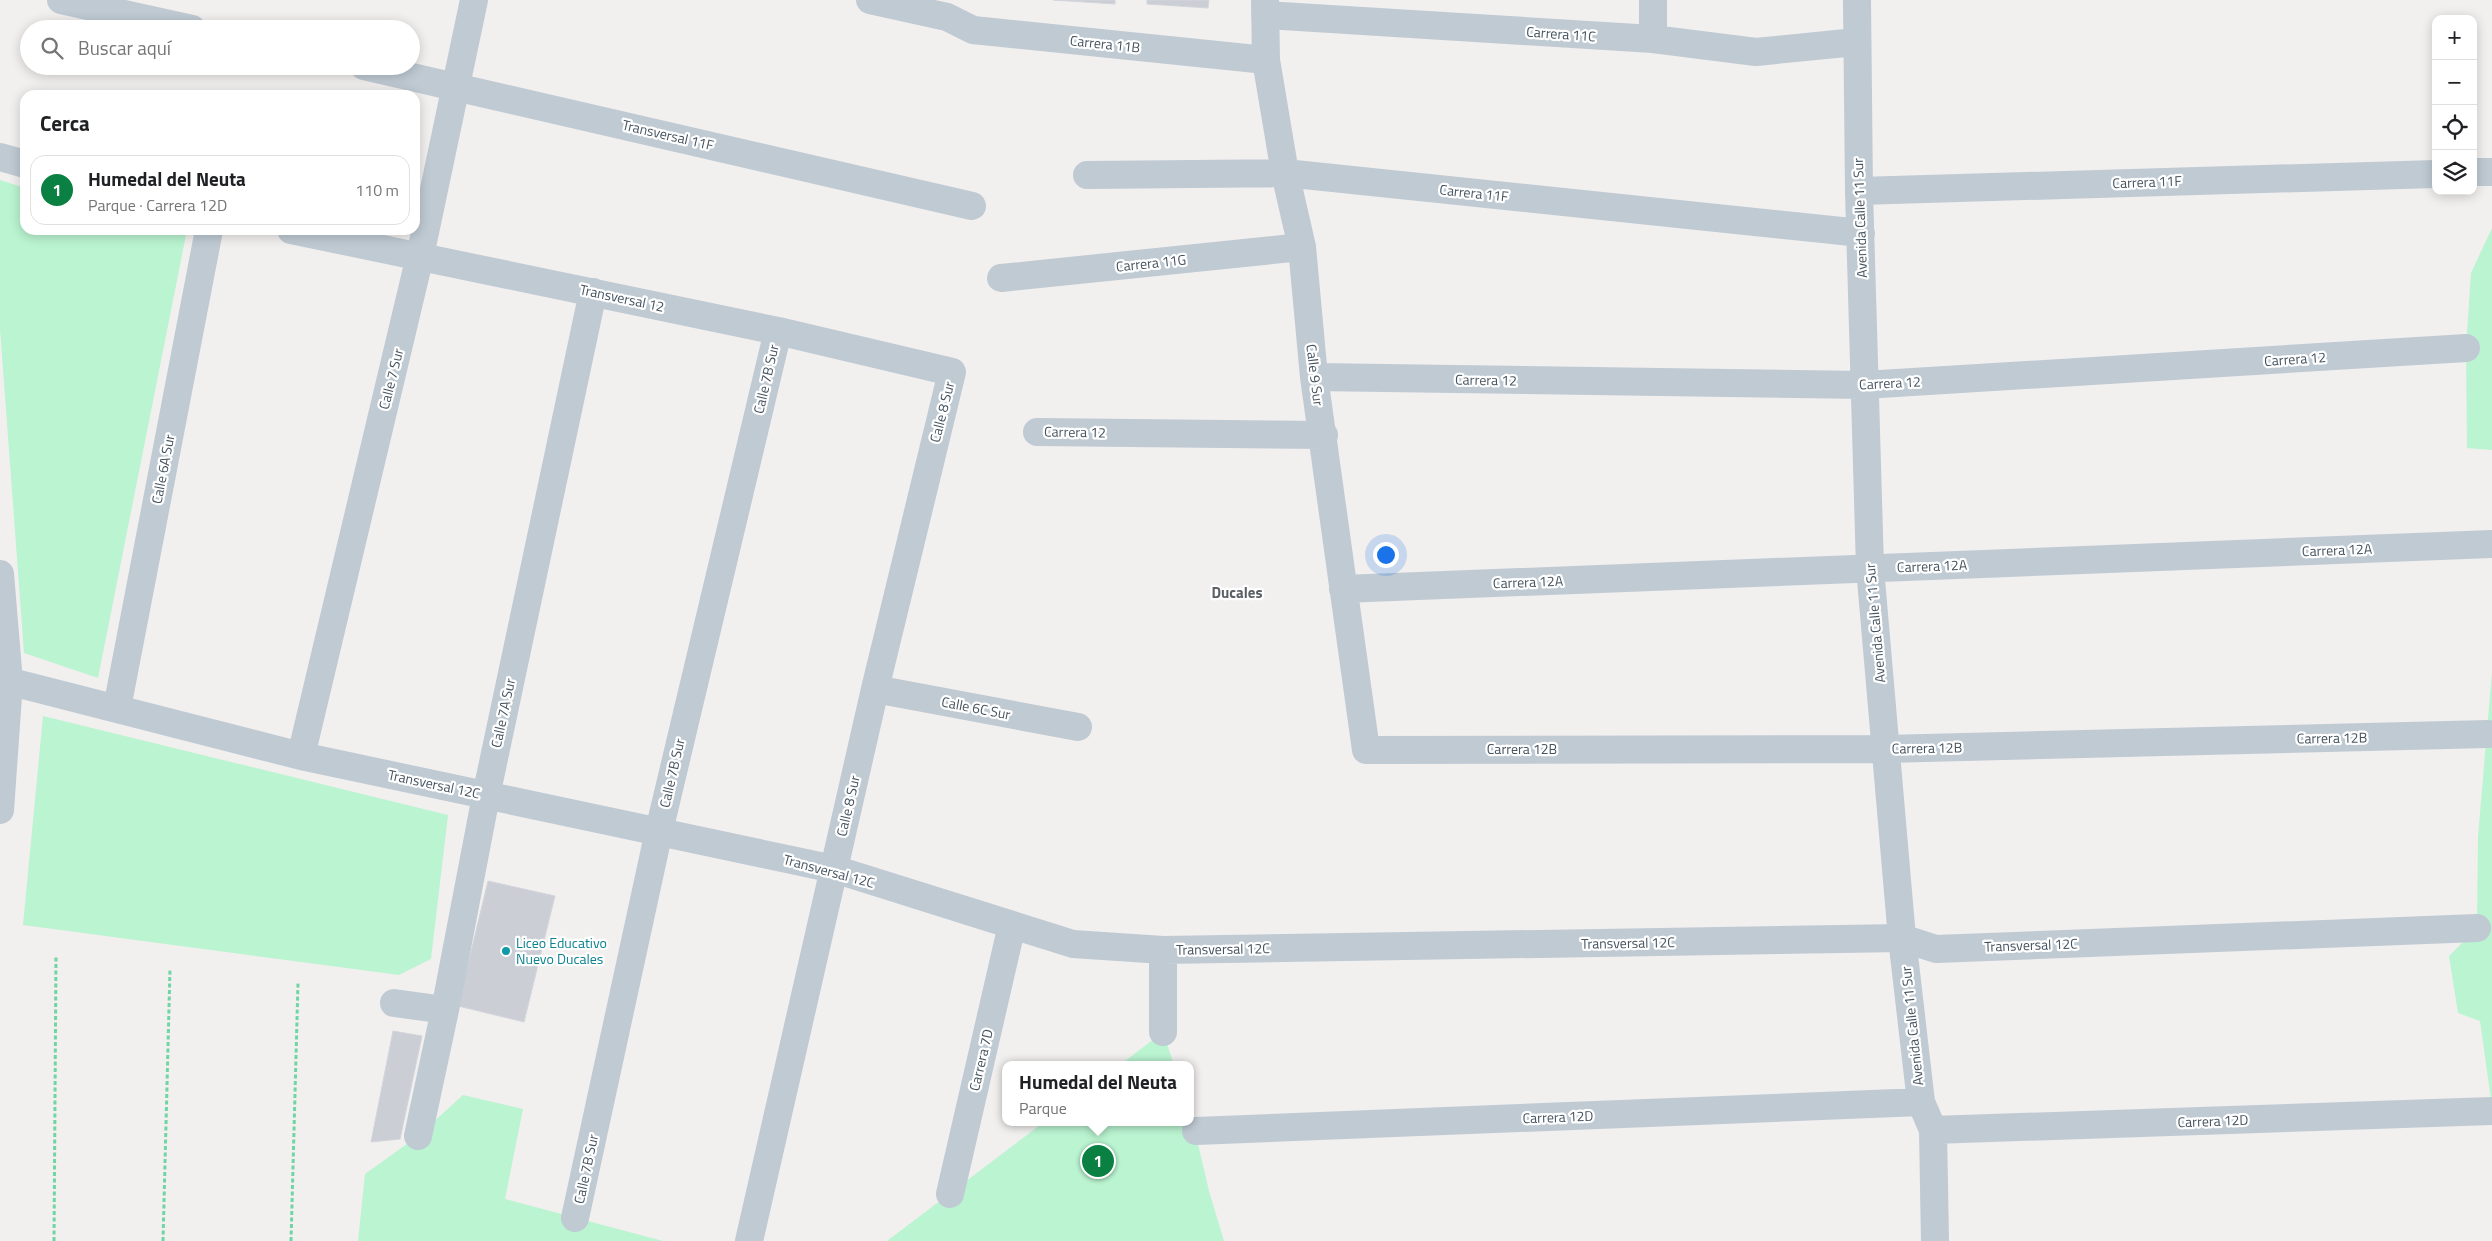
<!DOCTYPE html>
<html lang="es">
<meta charset="utf-8">
<style>
:root{--surface:#fff;--page:#f6f6f6;--text:#202124;--muted:#757577;--line:#e0e0e0;--accent:#0b8043}
body{margin:0;font-family:"Titillium Web",sans-serif;background:var(--page);color:var(--text)}
.controls{position:absolute;right:15px;top:15px;display:grid;overflow:hidden;border-radius:10px;box-shadow:0 2px 12px #0003}
.controls button{width:45px;height:45px;display:grid;place-items:center;padding:0;border:0;border-bottom:1px solid var(--line);background:var(--surface);color:var(--text);font:25px sans-serif}
.you{position:absolute;left:1385px;top:554px;width:18px;height:18px;margin:-12px;border:4px solid #fff;border-radius:50%;background:#1a73e8;box-shadow:0 0 0 8px #1a73e833}
.badge{display:grid;place-items:center;width:32px;height:32px;border-radius:50%;background:var(--accent);color:#fff;font-size:16px;font-weight:700}
.pin{position:absolute;translate:-50% -50%;border:2px solid #fff;box-shadow:0 1px 5px #0006}
.popup{position:absolute;left:1002px;top:1061px;width:192px;height:65px;box-sizing:border-box;display:grid;place-content:center;border-radius:10px;background:var(--surface);filter:drop-shadow(0 1px 4px #0005);font-size:16px;white-space:nowrap;color:var(--muted)}
.popup b{font-size:19px;color:var(--text)}
.popup::after{content:'';position:absolute;left:50%;top:100%;margin-left:-10px;border:10px solid transparent;border-top-color:var(--surface)}
.list{margin:0;padding:0;list-style:none}
h2{display:flex;justify-content:space-between;align-items:center;height:65px;margin:0;padding:0 20px;font-size:21px}
h2 small{font-size:16px;font-weight:400;color:var(--muted)}
.list li{display:grid;grid-template-columns:32px 1fr auto;gap:15px;align-items:center;box-sizing:border-box;height:70px;margin:0 10px 10px;padding:0 10px;border:1px solid var(--line);border-radius:15px}
.list b{display:block;font-size:19px;white-space:nowrap}
.list p{margin:0;font-size:16px;white-space:nowrap;color:var(--muted)}
.list em{font-size:16px;font-style:normal;color:var(--muted)}
.icon{flex:none;width:28px;height:28px;fill:none;stroke:currentColor;stroke-width:2;stroke-linecap:round;stroke-linejoin:round}
.map{position:relative;flex:none;width:2492px;height:1241px;overflow:hidden}
.search{position:absolute;background:var(--surface);box-shadow:0 2px 12px #0003;left:20px;top:20px;width:400px;height:55px;display:flex;align-items:center;gap:12px;box-sizing:border-box;padding:0 18px;border-radius:28px;color:var(--muted);font-size:19px}
.panel{position:absolute;background:var(--surface);box-shadow:0 2px 12px #0003;left:20px;top:90px;width:400px;height:145px;border-radius:15px}
.map>svg:first-child{display:block}
.green{fill:#baf4d0}
.building{fill:#cbced5;stroke:#d3d5dc}
.lines{fill:none;stroke-linecap:round;stroke-linejoin:round}
.path{stroke:#6ed6a3;stroke-width:3;stroke-dasharray:4 2.5;stroke-linecap:butt}
.minor{stroke:#bfcad3;stroke-width:28}
.culture-dot{fill:#0f9aa8;stroke:#fff;stroke-width:2}
.labels{text-anchor:middle;stroke-width:4.5;stroke-linejoin:round;paint-order:stroke}
.street-label{font-size:14px;fill:#45535f;stroke:#fff}
.culture-label{font-size:14px;fill:#0d838f;stroke:#fff;text-anchor:start}
.neighbourhood-label{font-size:15px;font-weight:bold;fill:#5b6065;stroke:#fff}
</style>
<div class="map">
<svg width="2492" height="1241" viewBox="0 0 2492 1241">
<rect width="100%" height="100%" fill="#f2efef"/>
<path class="green" d="M0,180L25,188V230H169L186,235L98,678L24,653L0,329Z
M2492,228V450L2467,448L2466,348L2471,273Z
M2492,671V1107L2480,1021L2458,1013L2449,956L2477,928L2478,837Z
M43,716L448,815L431,959L399,975L23,925Z
M1163,1032L1174,1065H1120Z
M463,1095L523,1109L505,1199L663,1241H358L365,1174L418,1136Z
M1191,1114L1209,1191L1224,1241H887L1044,1122H1190Z"/>
<path class="building" d="M1053,0H1115V4Z
M1147,0H1209L1208,8L1147,4Z
M488,881L555,896L524,1022L458,1006Z
M393,1031L422,1036L400,1139L371,1142Z"/>
<g class="lines">
<path class="path" d="M54,1241L56,955
M163,1241L170,969
M291,1241L298,983"/>
<path class="minor" d="M61,0L192,29
M870,0L947,17L973,30L1266,60
M1265,0L1266,60L1285,173L1302,247L1314,377L1366,750L1885,749L2488,734
M1653,0V39
M1857,0L1859,191L1870,568L1902,938L1921,1102L1933,1130L1935,1241
M1265,15L1653,39L1756,52L1856,42
M364,66L972,206
M0,157L25,164
M2473,172H2492
M1087,175L1285,173L1861,233
M1859,191L2436,174
M291,230L778,331L952,372L875,689L749,1241
M1001,278L1302,247
M1314,377L1864,385L2466,348
M1037,432L1324,435
M0,574L9,682L0,810
M1343,589L2492,544
M0,679L301,756L834,869L1073,944L1163,950L1902,938L1936,949L2477,928
M875,689L1078,727
M117,708L209,230
M301,756L420,256L474,0
M1163,950V1032
M394,1003L445,1010
M1933,1130L2492,1111
M1196,1131L1921,1102
M418,1136L445,1010L486,796L593,292
M950,1194L1012,925
M575,1218L659,831L778,331"/>
</g>
<circle class="culture-dot" cx="506" cy="951" r="5"/>
<g class="labels">
<g class="street-label">
<text transform="translate(1561 34) rotate(4)" y="5">Carrera 11C</text>
<text transform="translate(1105 44) rotate(6)" y="5">Carrera 11B</text>
<text transform="translate(668 135) rotate(13)" y="5">Transversal 11F</text>
<text transform="translate(2147 182) rotate(-2)" y="5">Carrera 11F</text>
<text transform="translate(1474 193) rotate(6)" y="5">Carrera 11F</text>
<text transform="translate(1860 218) rotate(-92)" y="5">Avenida Calle 11 Sur</text>
<text transform="translate(1151 263) rotate(-6)" y="5">Carrera 11G</text>
<text transform="translate(622 298) rotate(12)" y="5">Transversal 12</text>
<text transform="translate(2295 359) rotate(-4)" y="5">Carrera 12</text>
<text transform="translate(1315 375) rotate(83)" y="5">Calle 9 Sur</text>
<text transform="translate(391 379) rotate(-76)" y="5">Calle 7 Sur</text>
<text transform="translate(766 379) rotate(-77)" y="5">Calle 7B Sur</text>
<text transform="translate(1486 380) rotate(1)" y="5">Carrera 12</text>
<text transform="translate(1890 383) rotate(-3)" y="5">Carrera 12</text>
<text transform="translate(942 412) rotate(-76)" y="5">Calle 8 Sur</text>
<text transform="translate(1075 432) rotate(1)" y="5">Carrera 12</text>
<text transform="translate(163 469) rotate(-79)" y="5">Calle 6A Sur</text>
<text transform="translate(2337 550) rotate(-2)" y="5">Carrera 12A</text>
<text transform="translate(1932 566) rotate(-2)" y="5">Carrera 12A</text>
<text transform="translate(1528 582) rotate(-2)" y="5">Carrera 12A</text>
<text transform="translate(1875 623) rotate(-95)" y="5">Avenida Calle 11 Sur</text>
<text transform="translate(976 708) rotate(11)" y="5">Calle 6C Sur</text>
<text transform="translate(503 713) rotate(-78)" y="5">Calle 7A Sur</text>
<text transform="translate(2332 738) rotate(-1)" y="5">Carrera 12B</text>
<text transform="translate(1927 748) rotate(-1)" y="5">Carrera 12B</text>
<text x="1522" y="754">Carrera 12B</text>
<text transform="translate(672 773) rotate(-77)" y="5">Calle 7B Sur</text>
<text transform="translate(434 784) rotate(12)" y="5">Transversal 12C</text>
<text transform="translate(848 806) rotate(-77)" y="5">Calle 8 Sur</text>
<text transform="translate(829 871) rotate(15)" y="5">Transversal 12C</text>
<text transform="translate(1628 943) rotate(-1)" y="5">Transversal 12C</text>
<text transform="translate(2031 945) rotate(-2)" y="5">Transversal 12C</text>
<text transform="translate(1223 949) rotate(-1)" y="5">Transversal 12C</text>
<text transform="translate(1912 1026) rotate(-96)" y="5">Avenida Calle 11 Sur</text>
<text transform="translate(981 1060) rotate(-77)" y="5">Carrera 7D</text>
<text transform="translate(1558 1117) rotate(-2)" y="5">Carrera 12D</text>
<text transform="translate(2213 1121) rotate(-2)" y="5">Carrera 12D</text>
<text transform="translate(586 1169) rotate(-78)" y="5">Calle 7B Sur</text>
</g>
<g class="culture-label">
<text x="516" y="948">Liceo Educativo<tspan x="516" dy="16">Nuevo Ducales</tspan></text>
</g>
<g class="neighbourhood-label">
<text x="1237" y="598">Ducales</text>
</g>
</g>
</svg>
<div class="controls">
<button>+</button>
<button>−</button>
<button><svg class="icon" aria-label="locate" viewBox="0 0 24 24"><circle cx="12" cy="12" r="6"/><path d="M12 2v4M12 18v4M2 12h4M18 12h4"/></svg></button>
<button><svg class="icon" aria-label="layers" viewBox="0 0 24 24"><path d="M12 4l9 5-9 5-9-5zM3 14l9 5 9-5"/></svg></button>
</div>
<div class="you"></div>
<div class="pin badge" style="left:1098px;top:1161px">1</div>
<div class="popup"><b>Humedal del Neuta</b>Parque</div>
<div class="search"><svg class="icon" aria-label="search" viewBox="0 0 24 24"><circle cx="10" cy="10" r="6"/><path d="M15 15l6 6"/></svg>Buscar aquí</div>
<section class="panel">
<h2>Cerca<small></small></h2>
<ul class="list">
<li><span class="badge">1</span><div><b>Humedal del Neuta</b><p>Parque · Carrera 12D</p></div><em>110 m</em></li>
</ul>
</section>
</div>
